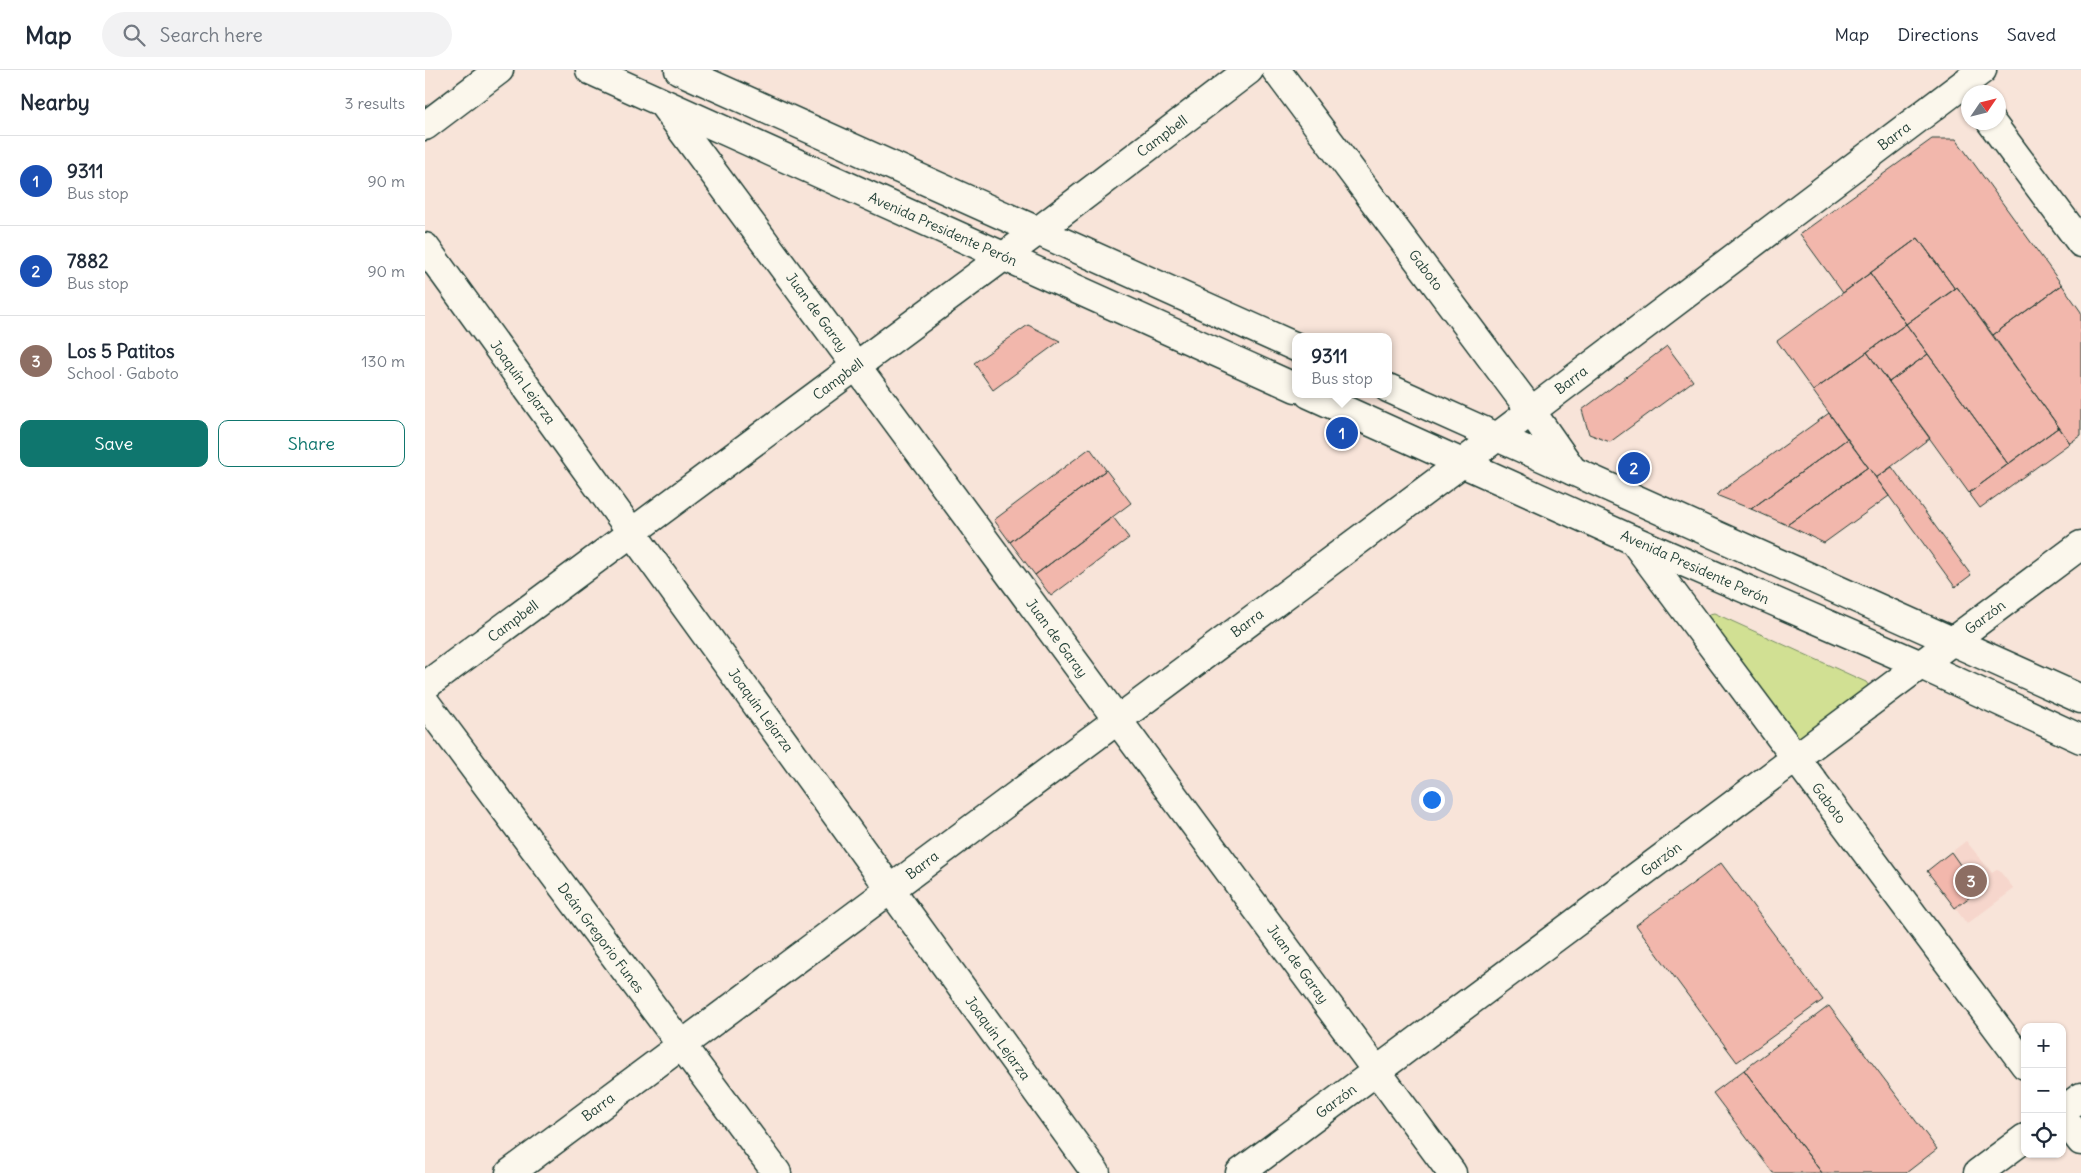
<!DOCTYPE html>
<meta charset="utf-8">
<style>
:root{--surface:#fff;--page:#f2f2f3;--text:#1f2937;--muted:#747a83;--line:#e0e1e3;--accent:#0f766e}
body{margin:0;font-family:Delius,sans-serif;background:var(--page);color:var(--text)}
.controls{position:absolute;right:15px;bottom:15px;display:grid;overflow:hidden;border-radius:10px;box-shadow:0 1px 4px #0004}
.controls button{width:45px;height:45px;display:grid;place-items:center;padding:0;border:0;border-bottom:1px solid var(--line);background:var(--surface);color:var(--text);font:25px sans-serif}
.compass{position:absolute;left:1536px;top:15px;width:45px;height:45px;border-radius:50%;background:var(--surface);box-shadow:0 1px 4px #0004;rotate:55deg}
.you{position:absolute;left:1006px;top:729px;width:18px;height:18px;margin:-12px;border:4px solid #fff;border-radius:50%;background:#1a73e8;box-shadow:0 0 0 8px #1a73e833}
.badge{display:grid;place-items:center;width:32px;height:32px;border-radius:50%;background:var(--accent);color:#fff;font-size:16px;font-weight:700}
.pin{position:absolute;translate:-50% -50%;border:2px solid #fff;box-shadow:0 1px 5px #0006}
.popup{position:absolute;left:867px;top:263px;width:100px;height:65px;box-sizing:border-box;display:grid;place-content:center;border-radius:10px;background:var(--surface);filter:drop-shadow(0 1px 4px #0005);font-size:16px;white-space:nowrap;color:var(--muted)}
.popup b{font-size:19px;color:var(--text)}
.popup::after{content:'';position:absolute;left:50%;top:100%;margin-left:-10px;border:10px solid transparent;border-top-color:var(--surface)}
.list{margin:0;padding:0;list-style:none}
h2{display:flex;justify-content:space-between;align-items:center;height:65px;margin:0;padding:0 20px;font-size:21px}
h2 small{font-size:16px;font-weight:400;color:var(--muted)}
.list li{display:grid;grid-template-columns:32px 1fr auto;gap:15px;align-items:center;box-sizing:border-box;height:90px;padding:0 20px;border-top:1px solid var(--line)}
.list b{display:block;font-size:19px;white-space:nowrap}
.list p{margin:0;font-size:16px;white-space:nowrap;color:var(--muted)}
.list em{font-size:16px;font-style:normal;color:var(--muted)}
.actions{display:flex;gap:10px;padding:15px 20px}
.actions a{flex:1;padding:11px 0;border:1px solid var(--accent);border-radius:10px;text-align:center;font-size:18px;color:var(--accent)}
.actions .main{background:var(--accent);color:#fff}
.icon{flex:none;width:28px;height:28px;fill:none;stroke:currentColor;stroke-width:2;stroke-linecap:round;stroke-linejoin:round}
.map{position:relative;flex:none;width:1656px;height:1103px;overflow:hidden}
header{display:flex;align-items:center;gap:30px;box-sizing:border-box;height:70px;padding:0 25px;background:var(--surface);border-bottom:1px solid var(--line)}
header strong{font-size:24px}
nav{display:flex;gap:28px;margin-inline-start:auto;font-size:18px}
.search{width:350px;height:45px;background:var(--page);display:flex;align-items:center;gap:12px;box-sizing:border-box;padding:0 18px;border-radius:28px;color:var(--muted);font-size:19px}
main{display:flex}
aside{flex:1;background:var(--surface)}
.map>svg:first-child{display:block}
.built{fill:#f6d6cc}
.green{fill:#d1e093;stroke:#788e64}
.building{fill:#f2b7ac;stroke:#1f3d34}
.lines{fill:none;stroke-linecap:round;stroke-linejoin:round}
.minor-casing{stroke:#1f3d34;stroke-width:31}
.major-casing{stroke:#1f3d34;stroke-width:31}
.minor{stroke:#fbf7ec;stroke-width:28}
.major{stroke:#fbf7ec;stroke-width:28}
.labels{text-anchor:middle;stroke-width:4;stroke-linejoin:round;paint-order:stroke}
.street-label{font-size:14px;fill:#1f3d34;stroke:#fbf7ec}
</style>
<header>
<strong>Map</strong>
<div class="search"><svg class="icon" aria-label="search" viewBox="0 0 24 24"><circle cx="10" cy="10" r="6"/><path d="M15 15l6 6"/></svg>Search here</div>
<nav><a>Map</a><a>Directions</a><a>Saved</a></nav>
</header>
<main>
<aside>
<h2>Nearby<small>3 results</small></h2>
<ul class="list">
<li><span class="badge" style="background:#1a4fb4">1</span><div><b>9311</b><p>Bus stop</p></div><em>90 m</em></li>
<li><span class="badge" style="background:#1a4fb4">2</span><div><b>7882</b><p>Bus stop</p></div><em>90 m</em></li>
<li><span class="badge" style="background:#8d6e63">3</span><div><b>Los 5 Patitos</b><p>School · Gaboto</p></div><em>130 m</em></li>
</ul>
<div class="actions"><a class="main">Save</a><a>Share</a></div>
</aside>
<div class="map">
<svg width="1656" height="1103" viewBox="0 0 1656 1103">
<rect width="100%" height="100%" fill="#f8e4d9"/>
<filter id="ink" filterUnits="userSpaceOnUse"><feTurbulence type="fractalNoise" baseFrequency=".02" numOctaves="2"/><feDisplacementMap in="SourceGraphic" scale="10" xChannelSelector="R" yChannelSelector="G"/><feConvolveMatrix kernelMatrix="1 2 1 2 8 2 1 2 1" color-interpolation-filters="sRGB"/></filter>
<g filter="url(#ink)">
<path class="built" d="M1541,771L1567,803L1573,799L1589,819L1542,854L1502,801Z"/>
<path class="green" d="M1289,543L1441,612L1444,616L1440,621L1371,671L1282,548L1284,544Z"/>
<path class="building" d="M1507,69H1531L1637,215L1568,265L1532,217L1530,219L1493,168L1418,223L1375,164Z
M1493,168L1530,219L1481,254L1445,203Z
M1445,203L1481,254L1388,321L1352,271Z
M1637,215L1656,242V365L1645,373L1568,265Z
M1532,217L1634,357L1583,394L1481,254Z
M1481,254L1503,284L1464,312L1442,282Z
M603,255L635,271L568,320L549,293Z
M1242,276L1268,311L1185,372L1164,364L1157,340Z
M1442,282L1505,368L1451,408L1388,321Z
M1503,284L1583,394L1544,423L1464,312Z
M1404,343L1422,369L1326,439L1291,425Z
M1634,357L1645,373L1555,438L1544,423Z
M1422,369L1443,397L1362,455L1326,439Z
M665,378L681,400L585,472L569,450Z
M1443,397L1464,426L1399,473L1362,455Z
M1467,397L1546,505L1530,517L1451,408Z
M681,400L706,433L610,505L585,472Z
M688,447L704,468L626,526L610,505Z
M1526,782L1538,799L1541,797L1557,818L1530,838L1502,801Z
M1296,793L1398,930L1312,992L1211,855Z
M1404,936L1512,1079L1481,1103H1397L1319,1000Z
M1319,1000L1397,1103H1348L1288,1023Z"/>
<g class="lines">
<g class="minor-casing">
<path id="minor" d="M851,0L1106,341L1148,401
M237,33L1027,1103
M1566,52L1656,173
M0,56L74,0
M0,177L671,1103
M1208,470L1600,995
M0,616L613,161L824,0
M0,632L352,1103
M1637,1041L1656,1027
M1637,1046L1656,1071
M85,1103L1072,367L1557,0
M815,1103L1656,475
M1553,1103L1600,1068"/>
</g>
<g class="major-casing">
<path id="major" d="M165,0L871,318
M254,0L871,277
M963,318L1656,629
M884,324L1208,470L1496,595L1656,669"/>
</g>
<use href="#minor" class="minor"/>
<use href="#major" class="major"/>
</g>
</g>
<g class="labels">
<g class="street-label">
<text transform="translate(737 66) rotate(-37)" y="5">Campbell</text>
<text transform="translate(1469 66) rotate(-37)" y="5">Barra</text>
<text transform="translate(518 159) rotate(24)" y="5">Avenida Presidente Perón</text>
<text transform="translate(1001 200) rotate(53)" y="5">Gaboto</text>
<text transform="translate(392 242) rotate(54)" y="5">Juan de Garay</text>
<text transform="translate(413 309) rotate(-37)" y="5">Campbell</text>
<text transform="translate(1146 310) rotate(-37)" y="5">Barra</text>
<text transform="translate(98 312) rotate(54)" y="5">Joaquín Lejarza</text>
<text transform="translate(1270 497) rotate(24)" y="5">Avenida Presidente Perón</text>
<text transform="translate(1560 547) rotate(-37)" y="5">Garzón</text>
<text transform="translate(88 551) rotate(-37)" y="5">Campbell</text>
<text transform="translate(822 553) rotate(-37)" y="5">Barra</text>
<text transform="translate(632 568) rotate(54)" y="5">Juan de Garay</text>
<text transform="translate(336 640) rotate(54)" y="5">Joaquín Lejarza</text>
<text transform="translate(1404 733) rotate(53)" y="5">Gaboto</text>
<text transform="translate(1236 789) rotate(-37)" y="5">Garzón</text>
<text transform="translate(497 795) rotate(-37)" y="5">Barra</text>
<text transform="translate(176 868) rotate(53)" y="5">Deán Gregorio Funes</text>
<text transform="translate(873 894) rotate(54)" y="5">Juan de Garay</text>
<text transform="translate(573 968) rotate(54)" y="5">Joaquín Lejarza</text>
<text transform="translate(911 1031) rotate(-37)" y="5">Garzón</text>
<text transform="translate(173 1037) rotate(-37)" y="5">Barra</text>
</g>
</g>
</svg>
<div class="controls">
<button>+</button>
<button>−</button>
<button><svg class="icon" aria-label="locate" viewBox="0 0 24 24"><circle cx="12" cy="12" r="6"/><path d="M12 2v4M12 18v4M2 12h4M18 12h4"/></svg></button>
</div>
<svg class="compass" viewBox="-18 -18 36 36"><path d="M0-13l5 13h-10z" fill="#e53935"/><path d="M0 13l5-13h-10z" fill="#747a83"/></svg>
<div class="you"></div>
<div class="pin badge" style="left:917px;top:363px;background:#1a4fb4">1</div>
<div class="popup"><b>9311</b>Bus stop</div>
<div class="pin badge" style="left:1209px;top:398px;background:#1a4fb4">2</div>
<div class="pin badge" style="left:1546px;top:811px;background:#8d6e63">3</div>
</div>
</main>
